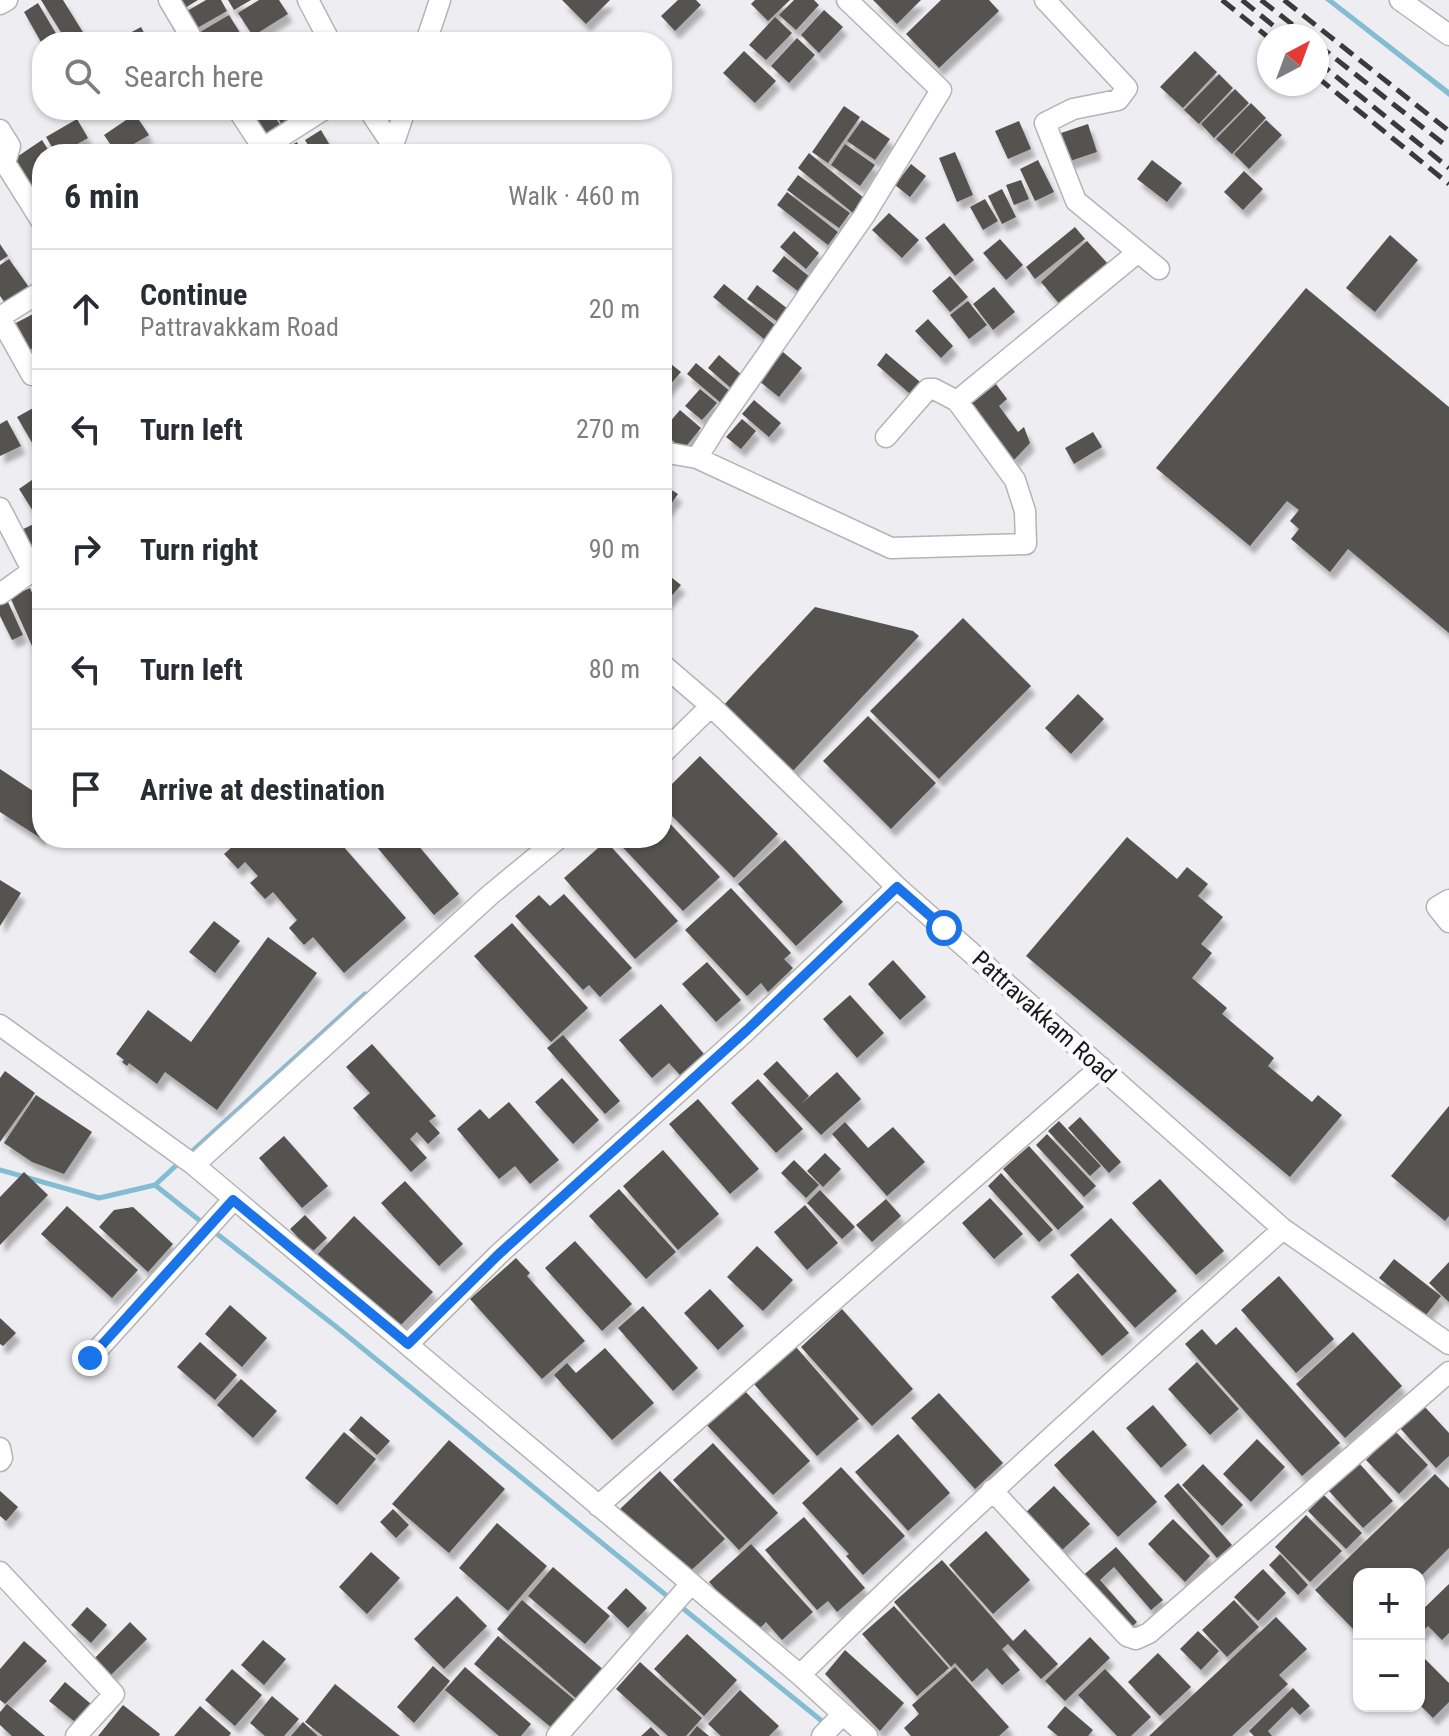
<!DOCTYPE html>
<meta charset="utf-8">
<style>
:root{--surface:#fff;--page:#f2f2f3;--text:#2b2b33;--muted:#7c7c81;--line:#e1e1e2}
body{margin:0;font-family:"Roboto Condensed",sans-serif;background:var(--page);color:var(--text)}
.controls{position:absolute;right:24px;bottom:24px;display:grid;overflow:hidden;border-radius:16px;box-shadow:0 2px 6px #0004}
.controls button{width:72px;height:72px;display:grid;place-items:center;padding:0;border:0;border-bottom:2px solid var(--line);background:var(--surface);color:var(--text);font:40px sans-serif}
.compass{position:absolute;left:1257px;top:24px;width:72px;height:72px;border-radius:50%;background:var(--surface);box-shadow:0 2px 6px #0004;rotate:41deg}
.stop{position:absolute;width:24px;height:24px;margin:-18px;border:6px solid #1a73e8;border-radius:50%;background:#fff}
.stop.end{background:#1a73e8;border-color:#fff;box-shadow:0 2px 8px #0008}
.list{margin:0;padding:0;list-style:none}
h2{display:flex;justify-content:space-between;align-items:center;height:104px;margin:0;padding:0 32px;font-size:34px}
h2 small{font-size:26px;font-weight:400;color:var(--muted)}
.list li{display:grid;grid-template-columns:52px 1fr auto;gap:24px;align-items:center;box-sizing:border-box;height:120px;padding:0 32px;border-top:2px solid var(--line)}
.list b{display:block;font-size:30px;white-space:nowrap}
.list p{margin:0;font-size:26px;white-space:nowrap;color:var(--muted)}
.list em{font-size:26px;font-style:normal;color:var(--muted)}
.icon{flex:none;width:44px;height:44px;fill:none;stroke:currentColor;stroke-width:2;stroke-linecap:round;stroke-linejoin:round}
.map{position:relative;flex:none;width:1449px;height:1736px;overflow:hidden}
.search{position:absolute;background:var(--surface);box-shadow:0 2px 6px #0004;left:32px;top:32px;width:640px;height:88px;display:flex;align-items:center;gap:20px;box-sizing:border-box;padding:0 28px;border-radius:32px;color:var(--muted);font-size:30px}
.panel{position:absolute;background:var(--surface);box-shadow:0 2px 6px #0004;left:32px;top:144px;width:640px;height:704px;border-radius:32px}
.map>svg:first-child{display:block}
.water{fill:#83bcd3}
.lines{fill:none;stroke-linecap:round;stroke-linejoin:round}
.stream{stroke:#83bcd3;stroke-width:5}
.building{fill:#555250;filter:url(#shadow)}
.street-casing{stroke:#b4b4b7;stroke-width:23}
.street{stroke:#fff;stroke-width:20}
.rail{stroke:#3a3a3b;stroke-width:5;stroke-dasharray:16 8;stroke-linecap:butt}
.route{stroke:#1a73e8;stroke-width:10}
.labels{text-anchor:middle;stroke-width:8;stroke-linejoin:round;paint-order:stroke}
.street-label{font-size:24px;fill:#181819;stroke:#fbfbff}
</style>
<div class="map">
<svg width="1449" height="1736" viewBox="0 0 1449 1736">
<defs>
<filter id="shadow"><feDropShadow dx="4.5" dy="8" stdDeviation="2" flood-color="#0004"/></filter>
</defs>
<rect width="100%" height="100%" fill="#eeeef2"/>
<path class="water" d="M1325,0H1333L1449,90V97Z"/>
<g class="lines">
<path class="stream" d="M188,1155L365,994
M0,1170L99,1198L155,1185L181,1161
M155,1185L204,1224
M212,1230L334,1325L672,1600
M680,1606L828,1726"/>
</g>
<path class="building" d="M41,0H63L89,42H67Z
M174,0H198L180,11Z
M206,0H221L227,11L192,31L182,14Z
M228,0H251L234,10Z
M259,0H279L288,14L253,36L238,13Z
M562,0H610L586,24Z
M678,0H696L701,5L675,31L661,16Z
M755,0H790L768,21L751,4Z
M794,0H814L819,5L796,30L779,15Z
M873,0H921L897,24Z
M941,0H989L999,11L939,68L906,34Z
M38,3L61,42H41L24,12Z
M824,10L843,27L819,53L801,35Z
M229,15L244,39L238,42H199L195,35Z
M775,17L792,33L766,60L749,45Z
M141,27L149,42H132L128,34Z
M797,38L815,55L789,83L771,66Z
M744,51L776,81L755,103L723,73Z
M1195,51L1217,72L1183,108L1160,87Z
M1219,74L1233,88L1199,124L1184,110Z
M1235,89L1249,103L1214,138L1201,124Z
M1251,103L1266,118L1232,154L1216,139Z
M844,106L860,117L828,163L812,152Z
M244,110H271L280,125L260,137Z
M273,110H299L301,113L282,125Z
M135,114L149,135L117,154L104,135Z
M77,119L88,138L60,154H56L46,137Z
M862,120L890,139L875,160L847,141Z
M1266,120L1282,135L1249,169L1234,154Z
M1019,121L1031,149L1008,159L995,131Z
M1088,124L1097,152L1064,163L1055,135Z
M321,130L335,154H313L305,140Z
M42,140L51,154H42V174L30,182L42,176V210L8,163Z
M297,142L303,154H276Z
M845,144L875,165L860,186L831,165Z
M955,152L973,195L957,202L939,158Z
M809,153L864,198L853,213L798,168Z
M1038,160L1054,192L1035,201L1020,169Z
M1152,160L1182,183L1167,202L1137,179Z
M911,164L926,176L910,197L895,185Z
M1244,171L1263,189L1243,210L1224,192Z
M798,175L850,213L839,228L787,190Z
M1021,180L1029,199L1014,205L1006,185Z
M1002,189L1016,217L1002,224L988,196Z
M787,192L838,232L828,245L777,205Z
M985,199L998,221L983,230L970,207Z
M889,213L919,240L902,258L872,230Z
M944,223L974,260L955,276L925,238Z
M1075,227L1085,239L1035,279L1026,267Z
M794,231L819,253L806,269L780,247Z
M1390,235L1418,260L1375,312L1346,288Z
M1000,239L1023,265L1006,280L983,253Z
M1087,241L1109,265L1062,307L1041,282Z
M0,244L8,256L0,261Z
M784,256L810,277L799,292L772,271Z
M9,259L31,290L8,307L0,296V265Z
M950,276L968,297L950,312L932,291Z
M724,284L775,325L764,339L713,297Z
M757,285L788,309L778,322L747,299Z
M994,287L1015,312L993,330L973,304Z
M1306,288L1449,407V633L1348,549L1330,572L1291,539L1299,529L1290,521L1299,510L1287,501L1250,546L1156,468Z
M968,301L987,325L969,339L950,315Z
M35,313L42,325V343L28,351L12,325Z
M928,319L953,346L941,358L915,331Z
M42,350V375L39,377L28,358Z
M783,352L802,368L779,397L759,381Z
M886,353L926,387L916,399L877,365Z
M719,355L743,376L732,389L708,368Z
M662,357L681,372L662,394Z
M696,363L731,392L721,403L687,374Z
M996,384L1007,399L999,406L1018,432L1024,427L1030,443L1014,460L997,437L993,440L988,434L992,431L983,419L981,421L972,403Z
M700,389L717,403L702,420L685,406Z
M754,400L781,423L769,437L742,414Z
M35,407L42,419V454L40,456L17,417Z
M680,410L701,428L683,450L662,431Z
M742,419L756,431L741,449L726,437Z
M7,420L21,446L0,456V424Z
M1093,432L1102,447L1074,464L1065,448Z
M39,475L42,480V525L19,489Z
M667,487L678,494L664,514L662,493Z
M38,522L42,531V557L31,562L17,532Z
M662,570L681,585L662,607Z
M42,577V605L31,581Z
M30,588L42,615V641L32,646L10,597Z
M8,602L23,635L12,640L0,616V605Z
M815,607L913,631L919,636L792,772L722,707Z
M963,618L1031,686L939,779L870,711Z
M1078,694L1104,719L1071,754L1045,728Z
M868,716L936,783L891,829L823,761Z
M700,756L778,834L734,878L662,806V794Z
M0,769L42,797V839L0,812Z
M662,815L720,877L683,911L614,838H662Z
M1127,837L1177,879L1187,867L1208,884L1198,896L1223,917L1201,944L1212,953L1192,978L1227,1008L1222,1014L1274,1058L1268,1066L1312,1102L1318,1095L1342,1115L1290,1177L1026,956Z
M223,838H336L406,918L344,973L313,937L304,945L289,928L297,920L273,892L265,899L250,883L258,876L245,862L238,869L224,854L232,847Z
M386,838H412L459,894L434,915L376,846Z
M785,840L843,902L796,946L738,884Z
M606,841L678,921L635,959L564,878Z
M0,880L21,893L0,926Z
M731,888L791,953L784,959L793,968L768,992L761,983L747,996L685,930Z
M564,894L632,968L600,997L589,985L583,990L515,916L539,895L550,906Z
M214,921L240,941L215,973L189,952Z
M512,923L588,1008L551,1042L474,956Z
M268,937L317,973L217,1110L165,1072L157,1084L129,1063L127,1066L122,1062L124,1060L116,1054L148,1010L191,1042Z
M893,960L926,997L900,1020L868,984Z
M707,962L741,1000L716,1022L682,984Z
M850,995L884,1033L857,1058L823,1019Z
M661,1004L704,1054L680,1075L669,1063L652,1078L619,1040Z
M563,1035L620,1101L605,1114L547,1048Z
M372,1044L436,1116L429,1121L440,1133L428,1144L417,1132L410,1139L427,1158L411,1172L353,1108L370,1093L346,1067Z
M777,1061L809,1096L800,1105L837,1072L861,1099L821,1135L763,1074Z
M5,1071L35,1093L0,1142V1078Z
M562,1078L599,1120L573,1144L535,1102Z
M758,1079L803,1129L776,1153L731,1103Z
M36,1095L92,1132L64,1174L32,1162L4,1143Z
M698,1099L759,1169L730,1194L669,1124Z
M509,1102L559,1160L530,1184L515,1166L499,1179L457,1129L480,1109L489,1119Z
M1449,1106V1216L1445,1221L1391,1176Z
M1080,1117L1121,1162L1109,1173L1068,1128Z
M1059,1121L1101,1166L1090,1176L1048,1131Z
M845,1122L868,1148L893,1127L925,1162L887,1196L832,1134Z
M1047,1134L1096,1186L1084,1197L1036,1145Z
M284,1136L328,1186L302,1208L259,1158Z
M1029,1146L1084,1207L1058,1230L1003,1169Z
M663,1150L719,1214L678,1250L623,1186Z
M825,1153L841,1169L823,1187L807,1171Z
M794,1160L819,1185L806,1198L781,1173Z
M24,1172L48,1195L0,1245V1197Z
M1001,1173L1053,1230L1039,1242L988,1186Z
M1160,1179L1224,1251L1196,1275L1132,1203Z
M405,1181L463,1244L439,1266L381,1203Z
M619,1189L676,1252L646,1279L589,1216Z
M820,1190L855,1227L842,1239L807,1203Z
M990,1198L1023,1234L994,1259L962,1223Z
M886,1199L901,1216L872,1242L856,1225Z
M805,1205L838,1243L807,1270L774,1232Z
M67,1206L138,1270L112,1298L41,1234Z
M133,1207L173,1244L148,1272L99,1227L114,1210Z
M305,1215L327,1238L312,1252L290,1229Z
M354,1216L433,1292L400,1326L314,1258Z
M1111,1218L1177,1291L1135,1328L1070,1255Z
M575,1241L632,1304L602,1331L545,1268Z
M757,1246L793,1280L763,1311L727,1277Z
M516,1258L530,1273L527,1276L585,1341L542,1379L470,1299Z
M1394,1259L1441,1296L1426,1315L1379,1278Z
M1449,1262V1302L1429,1283Z
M1078,1273L1129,1333L1102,1356L1051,1297Z
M1279,1276L1334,1339L1296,1373L1241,1310Z
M710,1289L744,1326L718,1350L684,1313Z
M230,1305L267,1338L242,1367L205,1334Z
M643,1306L698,1368L673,1391L618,1328Z
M842,1309L913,1389L872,1426L801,1347Z
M0,1318L16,1333L3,1346L0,1344Z
M1236,1327L1340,1443L1302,1476L1185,1344L1202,1329L1216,1345Z
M1353,1332L1402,1386L1345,1438L1296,1384Z
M200,1342L237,1375L215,1400L177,1367Z
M796,1347L859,1419L817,1456L754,1384Z
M605,1348L654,1403L612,1440L554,1375L567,1363L576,1373Z
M1197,1362L1239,1409L1210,1435L1168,1389Z
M241,1379L277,1411L253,1438L217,1405Z
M745,1391L810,1461L773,1495L703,1421L733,1393L738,1398Z
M939,1393L1003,1463L975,1489L911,1418Z
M1153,1405L1187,1445L1161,1468L1126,1428Z
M1424,1406L1449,1433V1456L1436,1468L1400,1428Z
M361,1416L390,1441L377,1455L349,1430Z
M1093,1430L1157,1502L1118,1537L1054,1465Z
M1395,1431L1428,1465L1399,1494L1366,1460Z
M344,1432L376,1459L337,1505L305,1478Z
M898,1434L950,1493L908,1531L855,1472Z
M1257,1439L1285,1467L1251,1502L1223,1474Z
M449,1440L505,1489L449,1553L392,1504Z
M713,1443L778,1513L739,1550L673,1480Z
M1359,1463L1393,1501L1363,1528L1328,1490Z
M1203,1464L1243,1505L1222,1526L1182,1485Z
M841,1467L905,1536L863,1575L846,1556L849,1554L802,1503Z
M660,1471L725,1539L684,1577L620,1509Z
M1435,1474L1449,1488V1548L1419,1578V1574H1359V1635L1315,1590Z
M1178,1483L1232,1545L1217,1558L1164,1496Z
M1054,1486L1090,1524L1061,1551L1025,1513Z
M0,1491L18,1507L6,1521L0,1516Z
M1324,1495L1362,1533L1346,1549L1308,1511Z
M393,1509L409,1525L396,1538L380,1522Z
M1306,1515L1342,1551L1310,1582L1275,1547Z
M804,1517L865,1588L837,1612L828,1601L817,1610L765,1550Z
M1173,1519L1210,1556L1185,1582L1148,1544Z
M497,1523L547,1566L508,1611L459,1568Z
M986,1531L1030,1580L993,1614L949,1565Z
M751,1544L813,1612L782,1640L766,1622L755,1633L709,1582Z
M1116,1547L1163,1600L1151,1610L1114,1567L1100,1580L1137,1622L1125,1633L1079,1579Z
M371,1552L400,1578L367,1614L339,1587Z
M1280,1554L1308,1585L1298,1595L1269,1565Z
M942,1560L1013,1641L1025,1629L1058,1664L1041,1679L1008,1644L1002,1649L1020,1670L1002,1685L987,1668L972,1682L955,1663L951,1667L894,1602Z
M553,1567L610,1616L585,1644L528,1596Z
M1263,1569L1286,1593L1258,1621L1234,1597Z
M1449,1584V1633L1442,1640L1428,1626L1419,1635V1613Z
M626,1588L647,1608L628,1628L607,1608Z
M457,1596L487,1626L444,1669L414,1639Z
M522,1600L605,1671L579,1701L497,1629Z
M1234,1600L1259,1627L1227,1657L1202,1630Z
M894,1606L949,1668L917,1696L862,1634Z
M87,1607L107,1625L91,1643L71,1625Z
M1276,1617L1307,1649L1279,1675L1288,1684L1232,1736H1149Z
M130,1622L147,1639L107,1679L90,1663Z
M1198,1631L1219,1651L1201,1670L1180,1649Z
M687,1634L737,1680L704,1716L654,1669Z
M498,1636L575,1700L552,1728L474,1664Z
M1090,1637L1110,1658L1065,1701L1045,1681Z
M263,1640L286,1659L264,1685L241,1665Z
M24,1641L47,1661L5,1704L0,1700V1669Z
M845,1650L904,1703L880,1731L825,1674Z
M1158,1653L1191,1687L1160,1716L1128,1682Z
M1419,1653L1449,1683V1702L1433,1718L1419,1704Z
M640,1662L702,1718L686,1736H668L616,1689Z
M433,1666L450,1681L414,1723L397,1707Z
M465,1667L531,1724L521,1736H499L445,1690Z
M955,1667L1009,1727L999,1736H911L904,1728L919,1714L912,1705Z
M232,1669L262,1695L235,1726L205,1700Z
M1105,1669L1151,1717L1131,1736H1117L1078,1695Z
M65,1682L91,1704L75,1722L49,1701Z
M335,1684L400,1736H323L305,1722Z
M1293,1688L1310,1706L1300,1715L1292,1707L1268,1731L1272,1736H1254L1249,1731Z
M740,1690L779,1726L769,1736H721L708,1724Z
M272,1696L299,1719L284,1736H265L250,1723Z
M7,1704L45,1736H12L0,1725V1712Z
M123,1705L160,1734L159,1736H98Z
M200,1706L231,1733L229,1736H174Z
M1065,1706L1093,1730L1088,1736H1058L1047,1727Z
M303,1722L318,1736H291Z
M697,1726L709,1736H689Z
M651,1727L660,1736H641Z"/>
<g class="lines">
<g class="street-casing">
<path id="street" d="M169,0L194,42
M308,0L330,42
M1045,0L1127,88L1118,100L1073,109L1045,123L1076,201L1159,269
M1400,0L1449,35
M0,4L7,0
M426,42L440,0
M238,110L263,148
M369,110L393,146
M0,130L10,146L5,163L42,222
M254,154L323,110
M390,154L405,110
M0,317L42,291
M0,318L32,375
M886,437L928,389H934L957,401
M662,452L697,458L891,548L1026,544L1025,511L1015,480L957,401L1138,252
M697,458L717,426L864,216L941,90L847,0
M0,508L32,570
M0,594L42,564
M662,664L711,706L897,887L1283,1229L1449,1344
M662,754L711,706
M1449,900L1437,907L1449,922
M0,1025L194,1165L800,1675L867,1736
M194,1165L490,895L559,838
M408,1344L499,1254L747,1030L897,887
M90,1358L233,1200
M0,1448L2,1458L0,1461
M992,1490L1127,1636L1136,1639L1149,1633L1449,1372
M598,1506L1101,1067
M0,1572L114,1694L76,1736
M800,1675C956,1521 1119,1375 1283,1229
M557,1736L690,1585
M822,1736L843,1714"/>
</g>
<use href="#street" class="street"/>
<path class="rail" d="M1222,0L1269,38
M1242,0L1286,36
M1261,0L1307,36
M1284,0L1449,131
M1317,44L1449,148
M1317,61L1449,168
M1317,77L1449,184"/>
</g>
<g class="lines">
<path class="route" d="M90,1358L233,1200L408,1344L499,1254L747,1030L897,887L944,928"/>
</g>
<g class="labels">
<g class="street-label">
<text transform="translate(1044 1017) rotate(42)" y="8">Pattravakkam Road</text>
</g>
</g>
</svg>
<div class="controls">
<button>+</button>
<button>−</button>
</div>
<svg class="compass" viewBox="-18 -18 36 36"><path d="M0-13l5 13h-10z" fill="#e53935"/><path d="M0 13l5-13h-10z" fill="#7c7c81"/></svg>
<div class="stop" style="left:944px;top:928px"></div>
<div class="stop end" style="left:90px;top:1358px"></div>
<div class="search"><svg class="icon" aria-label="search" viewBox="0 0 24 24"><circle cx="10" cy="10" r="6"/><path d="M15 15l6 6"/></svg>Search here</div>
<section class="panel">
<h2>6 min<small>Walk · 460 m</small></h2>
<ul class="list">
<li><svg class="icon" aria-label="ahead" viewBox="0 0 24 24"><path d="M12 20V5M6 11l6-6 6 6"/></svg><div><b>Continue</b><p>Pattravakkam Road</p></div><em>20 m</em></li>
<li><svg class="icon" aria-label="left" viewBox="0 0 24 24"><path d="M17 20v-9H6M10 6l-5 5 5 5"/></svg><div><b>Turn left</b></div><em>270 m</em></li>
<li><svg class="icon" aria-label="right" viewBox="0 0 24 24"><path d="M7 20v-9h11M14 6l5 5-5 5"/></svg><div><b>Turn right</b></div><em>90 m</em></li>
<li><svg class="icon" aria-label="left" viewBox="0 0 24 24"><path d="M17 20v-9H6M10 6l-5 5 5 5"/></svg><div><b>Turn left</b></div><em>80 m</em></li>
<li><svg class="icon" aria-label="arrive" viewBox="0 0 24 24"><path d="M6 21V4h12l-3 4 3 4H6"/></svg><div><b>Arrive at destination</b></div></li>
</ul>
</section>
</div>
